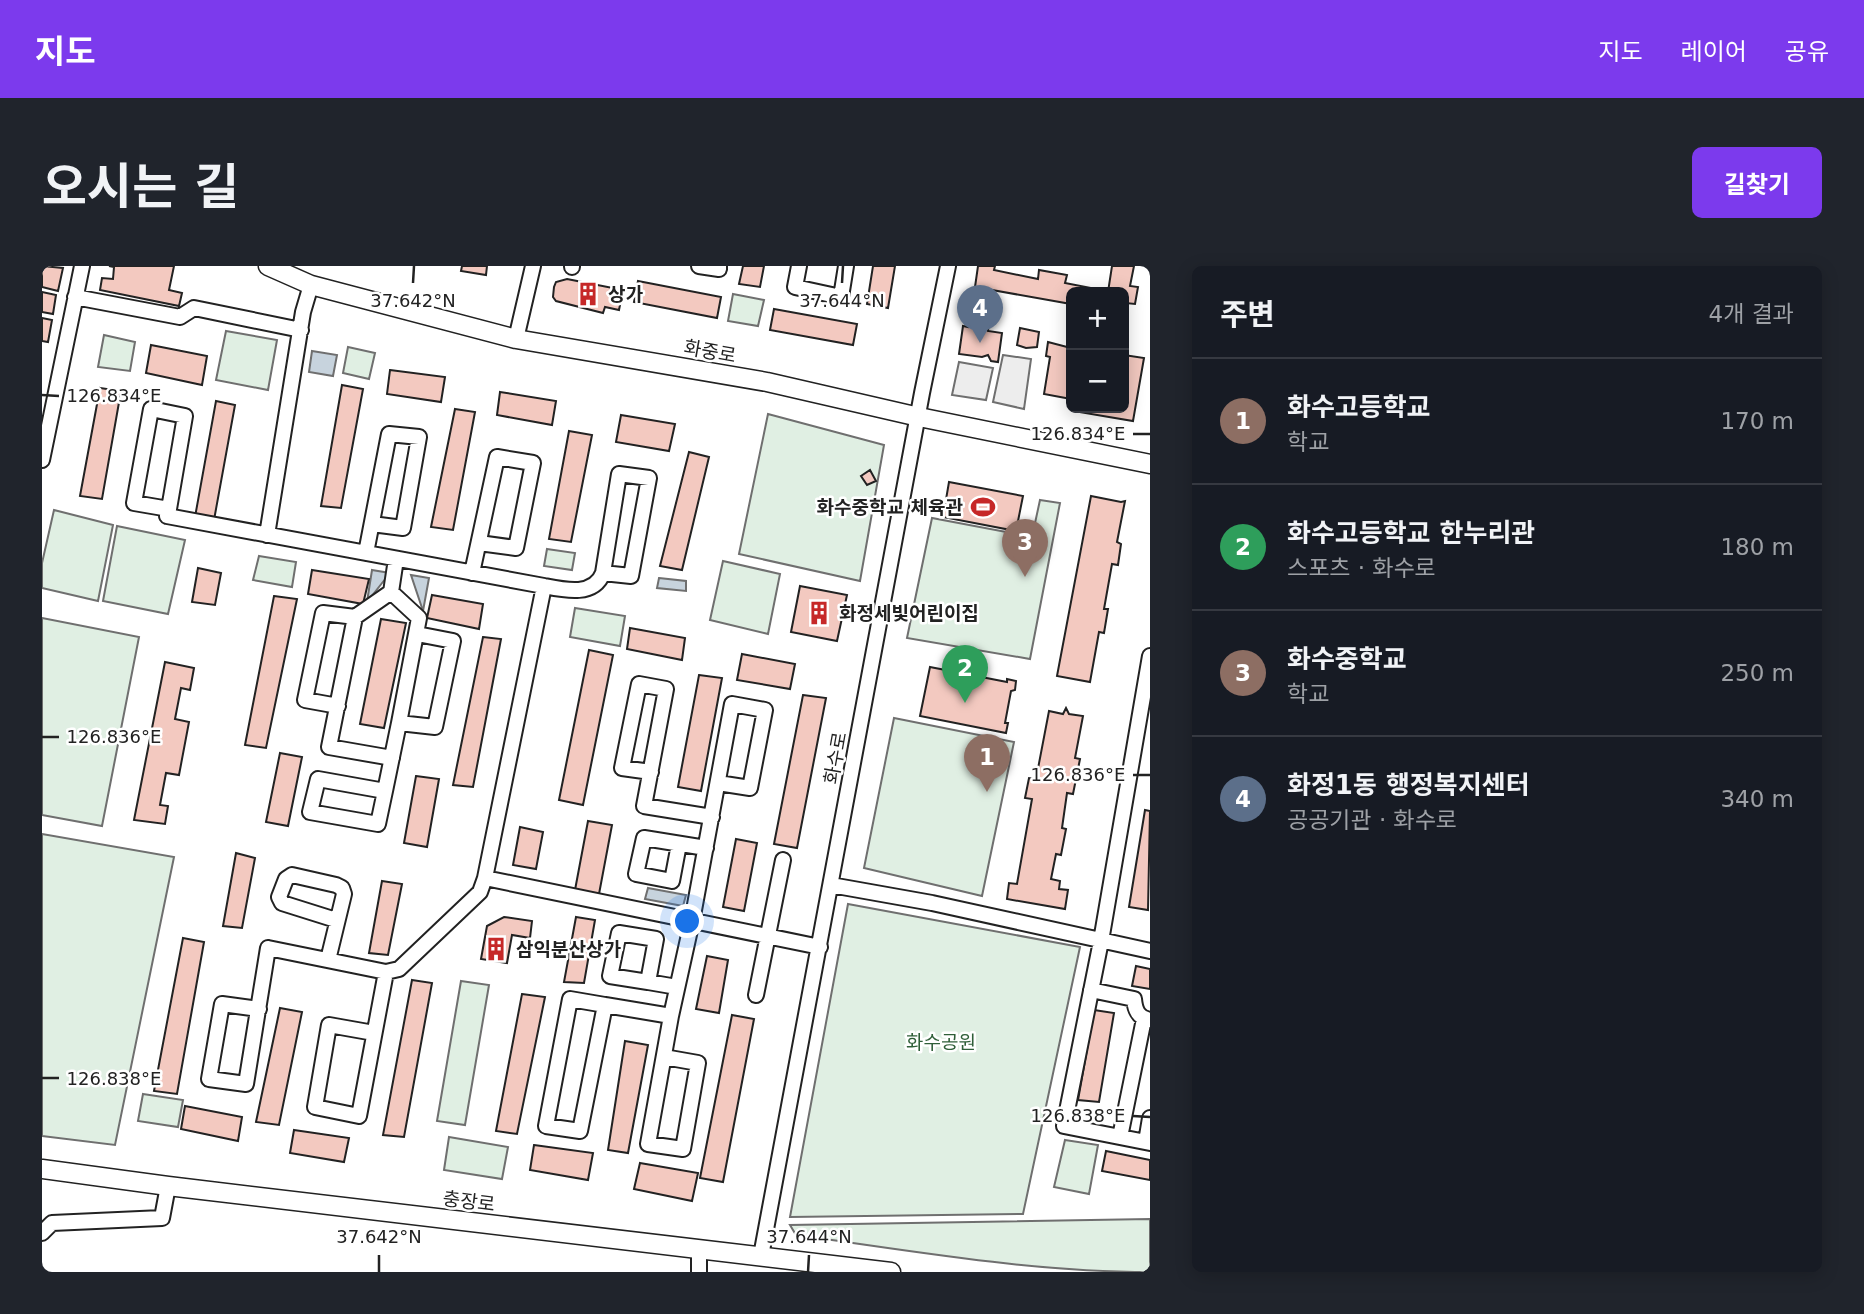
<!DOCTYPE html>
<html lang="ko">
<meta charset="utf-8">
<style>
:root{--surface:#171b24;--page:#20242c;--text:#f1f3f6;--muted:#9ea1a6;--line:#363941;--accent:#7c3aed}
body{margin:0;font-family:"DejaVu Sans","Noto Sans KR",sans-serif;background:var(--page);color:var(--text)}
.controls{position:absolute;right:21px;top:21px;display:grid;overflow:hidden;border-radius:10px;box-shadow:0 4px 18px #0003}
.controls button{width:63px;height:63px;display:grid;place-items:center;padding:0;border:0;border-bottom:2px solid var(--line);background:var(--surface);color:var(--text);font:35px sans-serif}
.you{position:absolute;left:646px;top:656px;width:24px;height:24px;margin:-18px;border:5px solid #fff;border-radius:50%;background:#1a73e8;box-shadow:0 0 0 10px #1a73e833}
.badge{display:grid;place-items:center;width:46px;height:46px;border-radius:50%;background:var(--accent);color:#fff;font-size:23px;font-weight:700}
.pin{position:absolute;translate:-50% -58px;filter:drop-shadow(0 2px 4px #0008)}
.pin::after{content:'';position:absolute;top:37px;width:24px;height:21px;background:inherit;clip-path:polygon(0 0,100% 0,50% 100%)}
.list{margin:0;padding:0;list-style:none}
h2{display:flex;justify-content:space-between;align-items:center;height:91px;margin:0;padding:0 28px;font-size:30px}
h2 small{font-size:23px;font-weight:400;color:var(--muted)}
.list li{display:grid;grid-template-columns:46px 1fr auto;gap:21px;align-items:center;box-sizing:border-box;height:126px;padding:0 28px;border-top:2px solid var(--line)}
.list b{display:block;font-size:26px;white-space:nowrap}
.list p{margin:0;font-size:23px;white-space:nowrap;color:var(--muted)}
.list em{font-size:23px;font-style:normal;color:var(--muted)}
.map{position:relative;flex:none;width:1108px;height:1006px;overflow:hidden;border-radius:10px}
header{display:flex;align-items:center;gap:42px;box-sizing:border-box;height:98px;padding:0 35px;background:var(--accent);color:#fff}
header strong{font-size:33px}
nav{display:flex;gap:38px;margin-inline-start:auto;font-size:24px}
.intro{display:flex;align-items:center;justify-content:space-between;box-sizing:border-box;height:168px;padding:0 42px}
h1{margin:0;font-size:49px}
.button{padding:18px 32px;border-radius:10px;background:var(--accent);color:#fff;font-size:24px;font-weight:700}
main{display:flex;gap:42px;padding:0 42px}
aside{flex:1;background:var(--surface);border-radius:10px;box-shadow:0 4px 18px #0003}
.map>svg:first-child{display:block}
.green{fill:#e0efe3;stroke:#6f6f6f;stroke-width:2}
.parking{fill:#ededed;stroke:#6f6f6f;stroke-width:2}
.water{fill:#c7d3dd;stroke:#6f6f6f;stroke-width:2}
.building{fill:#f3c9c0;stroke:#222;stroke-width:2}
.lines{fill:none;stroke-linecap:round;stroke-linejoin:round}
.minor-casing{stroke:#222;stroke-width:18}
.major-casing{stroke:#222;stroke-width:21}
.minor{stroke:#fff;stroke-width:14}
.major{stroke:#fff;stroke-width:18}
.ticks{fill:none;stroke:#222;stroke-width:2.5}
.labels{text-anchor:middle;stroke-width:5;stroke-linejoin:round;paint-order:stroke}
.poi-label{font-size:19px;font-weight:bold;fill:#222;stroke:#fff;text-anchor:start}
.street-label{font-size:19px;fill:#222;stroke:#fff}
.park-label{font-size:19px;fill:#2f5e38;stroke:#fff}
.ticks-label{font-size:18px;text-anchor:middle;fill:#222;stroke:#fff;stroke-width:5;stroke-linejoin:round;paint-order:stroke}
</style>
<header>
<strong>지도</strong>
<nav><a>지도</a><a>레이어</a><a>공유</a></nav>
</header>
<div class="intro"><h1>오시는 길</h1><a class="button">길찾기</a></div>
<main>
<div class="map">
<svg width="1108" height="1006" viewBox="0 0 1108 1006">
<rect width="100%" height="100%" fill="#fff"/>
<path class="green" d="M691,28L722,34L716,60L686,55Z
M184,65L235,74L226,124L174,114Z
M62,69L93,76L88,105L56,101Z
M306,81L333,87L327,113L301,107Z
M726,148L842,179L818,315L697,288Z
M998,234L1018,237L988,393L865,372L890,252L990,271Z
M12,244L71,259L56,335L0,322V297Z
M75,260L143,274L126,348L61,335Z
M505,283L533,287L530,304L502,300Z
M217,290L254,296L250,321L211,314Z
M681,295L738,308L726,368L668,354Z
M533,342L583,350L578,380L528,371Z
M0,352L97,371L60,560L0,549Z
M852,452L972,476L940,630L822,602Z
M0,568L132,591L73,879L0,870Z
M806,638L1038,681L981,948L748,951Z
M419,715L447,719L423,859L395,855Z
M101,828L141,834L136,861L96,855Z
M407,871L466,881L460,913L402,904Z
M1023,874L1056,879L1047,928L1012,921Z
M1108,953V1006C989,1006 871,985 754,969L748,959Z"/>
<path class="parking" d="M961,89L989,93L982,143L951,136Z
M917,96L951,102L944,134L910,129Z"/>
<path class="water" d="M270,85L295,89L291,110L267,106Z
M330,304L348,307L325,336Z
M369,309L387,312L381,345Z
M617,312L644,315V325L615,322Z
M606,622L644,629L641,640L603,633Z"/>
<path class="building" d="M0,0L21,2L16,25L0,21Z
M67,0H132L127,24L140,27L137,40L58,24L60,12L71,13L72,1Z
M420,0H445L444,9L419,5Z
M701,0H722L718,21L697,18Z
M831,0H853L846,42L825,38Z
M936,0H953L952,4L996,13L997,4L1025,9L1023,17L1049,22L1048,26H1029V38L933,21Z
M1070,0H1092L1088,20L1096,21L1093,38L1084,37V42H1082V26H1066Z
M525,13L581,24L577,44L563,41L561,47L514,35L511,31L512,21L514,16Z
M596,15L679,31L675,52L592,36Z
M0,26L14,29L11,48L0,46Z
M732,43L815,58L811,79L728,64Z
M0,52L10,54L6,76L0,75Z
M927,52L947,55L946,65L960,67L956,96L949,95L946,89L940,91L917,88L921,60L926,61Z
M978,62L997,66L995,81L984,82L975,79Z
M1006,76L1029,82V133L1002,128L1008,91L1004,90Z
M109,79L165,90L160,119L104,107Z
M1082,89L1102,92L1091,155L1037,146V142H1082Z
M348,104L403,111L399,136L345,128Z
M300,119L321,123L299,242L279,240Z
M58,122L79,125L60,233L38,230Z
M458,126L514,135L510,159L455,149Z
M174,135L193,139L172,254L153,251Z
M413,143L433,146L411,264L389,261Z
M579,149L633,158L627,185L574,176Z
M527,165L550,169L529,276L507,273Z
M647,186L667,191L640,304L618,300Z
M828,204L834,215L825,219L819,210Z
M907,216L981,230L974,265L901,251Z
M1049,230L1079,236L1083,235L1075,276L1079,278L1076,299L1070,298L1062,343H1066L1062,367L1057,366L1048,416L1015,410Z
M156,302L179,307L173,339L150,336Z
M270,304L327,313L321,338L266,328Z
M758,320L805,329L795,375L749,366Z
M390,329L441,338L437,363L385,352Z
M232,330L255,333L224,482L203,479Z
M339,353L364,357L342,462L318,458Z
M588,362L643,372L640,394L585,383Z
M441,371L459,373L431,521L411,519Z
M547,384L571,389L541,539L517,534Z
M700,388L753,398L748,423L695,414Z
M123,396L152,402L148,424L139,422L133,453L147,456L137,509L124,507L118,539L126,540L123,558L92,554Z
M888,401L965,416V413L974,415L973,424L969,425L963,457H966L964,467L878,450Z
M657,409L680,412L659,525L636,521Z
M761,429L784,432L755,582L732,578Z
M1024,442L1027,448L1041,450L1033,492L1038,493L1031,528L1025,527L1020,562L1024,563L1019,589L1014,588L1009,613L1018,615L1017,623L1026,624L1023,643L965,633L967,617L975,618L990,533L983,532L987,512L994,513L1007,445L1021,448Z
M238,487L260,491L246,560L224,556Z
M374,510L397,513L385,581L362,577Z
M1103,544L1108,545L1106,644L1087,641Z
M546,555L570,559L557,628L533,624Z
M478,561L501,566L494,603L471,599Z
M694,573L715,577L702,645L681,641Z
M194,587L213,592L200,662L181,660Z
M340,615L360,618L346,689L327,687Z
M462,651L490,655L488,672L470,669L465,697L439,693L445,660Z
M534,651L553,654L542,717L522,716Z
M141,672L162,676L135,828L112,825Z
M665,690L686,694L677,747L654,743Z
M1094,700L1108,703V723L1090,720Z
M370,714L390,717L362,871L341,869Z
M480,728L503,731L475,868L454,865Z
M238,742L260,746L237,859L214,856Z
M1052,744L1072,747L1057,836L1036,834Z
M690,749L712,753L681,916L658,912Z
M583,775L606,779L586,887L566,884Z
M143,840L200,851L196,875L139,863Z
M252,864L307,872L302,896L248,887Z
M492,879L551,887L546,914L488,904Z
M1064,885L1108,894V914L1060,905Z
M598,897L656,907L650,935L592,923Z"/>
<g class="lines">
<g class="minor-casing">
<path id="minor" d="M657,0L677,3V0
M757,0L753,21L799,31L804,0
M530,1V0
M33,31L138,51L152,42L259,64
M474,73L491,0
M0,194L40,0
M127,243L92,237L109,143L143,150L127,243L125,250L502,320L443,612L778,681
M225,269L261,46L269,19
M324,287L347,168L377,171L361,262L330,258
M430,307L455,191L491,197L474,282L437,277
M502,320C522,324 552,331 561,307L589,310L607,212L577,208L561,307
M349,326L377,352L357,457L393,461L411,375L375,368
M1108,390L1059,675L1022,860L1108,877
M296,440L263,434L281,347L313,351
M350,492L287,481L313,351L349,326L354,293
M609,506L580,502L597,418L624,423L602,540L670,551
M343,525L336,558L268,546L276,513L343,525L357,457
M637,578L630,615L594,608L602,572L664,582
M789,619L890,637L1108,685
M286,694L302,628L300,622L294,619L250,609L244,613L237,631L240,637L294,654
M606,716L568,710L577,667L614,673L606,716L635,721
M1049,724L1092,733C1093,744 1096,752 1108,754
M714,729L741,594
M563,739L528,733L504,860L538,865L563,739L629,750L650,655L690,438L723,444L708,522L676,517
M217,743L180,738L167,813L204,818L226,682L344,706L357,703L438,626L443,612
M332,767L287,759L273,841L317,850L344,706
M622,791L656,797L641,883L606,878L629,750
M1078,871L1102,753
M1104,876L1108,852
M0,967L10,957L120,952L126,920
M719,990L880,127L906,0
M657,1006V984"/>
</g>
<g class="major-casing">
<path id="major" d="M226,0L269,19L474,73L725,116L877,151L1108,198
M0,903L126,920L849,1006"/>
</g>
<use href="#minor" class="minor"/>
<use href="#major" class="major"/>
</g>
<path class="ticks" d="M371,17L372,0M800,17L801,0M0,129L17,130M1091,168H1108M0,471H17M1091,509H1108M0,812H17M1091,850L1108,851M337,1006V989M766,1006L767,989"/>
<defs>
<g id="building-bare" transform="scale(1.89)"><path d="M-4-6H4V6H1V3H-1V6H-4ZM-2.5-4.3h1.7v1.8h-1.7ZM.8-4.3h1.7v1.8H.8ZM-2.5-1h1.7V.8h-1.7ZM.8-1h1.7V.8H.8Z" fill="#c62828" stroke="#fff" stroke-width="2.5" paint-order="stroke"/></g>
<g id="stadium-bare" transform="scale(1.89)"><path d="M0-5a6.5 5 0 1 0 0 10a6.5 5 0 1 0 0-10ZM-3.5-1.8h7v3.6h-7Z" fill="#c62828" stroke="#fff" stroke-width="2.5" paint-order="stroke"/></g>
</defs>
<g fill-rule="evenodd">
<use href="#building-bare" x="546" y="28"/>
<use href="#stadium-bare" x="941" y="241"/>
<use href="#building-bare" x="777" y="347"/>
<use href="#building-bare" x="454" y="683"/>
</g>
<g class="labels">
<g class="poi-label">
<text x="566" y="35">상가</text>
<text x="921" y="248" text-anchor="end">화수중학교 체육관</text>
<text x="797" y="354">화정세빛어린이집</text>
<text x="474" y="690">삼익분산상가</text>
</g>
<g class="street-label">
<text transform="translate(668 85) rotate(10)" y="7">화중로</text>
<text transform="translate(793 492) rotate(-80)" y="7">화수로</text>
<text transform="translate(427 935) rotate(7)" y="7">충장로</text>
</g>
<g class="park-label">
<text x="899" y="783">화수공원</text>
</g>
</g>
<g class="ticks-label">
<text x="371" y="41">37.642°N</text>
<text x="800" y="41">37.644°N</text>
<text x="72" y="136">126.834°E</text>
<text x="1036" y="174">126.834°E</text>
<text x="72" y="477">126.836°E</text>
<text x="1036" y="515">126.836°E</text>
<text x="72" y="819">126.838°E</text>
<text x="1036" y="856">126.838°E</text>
<text x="337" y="977">37.642°N</text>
<text x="767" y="977">37.644°N</text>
</g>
</svg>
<div class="controls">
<button>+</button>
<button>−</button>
</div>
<div class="you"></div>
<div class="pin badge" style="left:945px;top:526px;background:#8d6e63">1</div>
<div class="pin badge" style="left:923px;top:437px;background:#2e9e5b">2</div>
<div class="pin badge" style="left:983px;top:311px;background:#8d6e63">3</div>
<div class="pin badge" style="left:938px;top:77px;background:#5c6f8a">4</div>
</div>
<aside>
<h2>주변<small>4개 결과</small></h2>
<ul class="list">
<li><span class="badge" style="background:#8d6e63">1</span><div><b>화수고등학교</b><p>학교</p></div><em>170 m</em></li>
<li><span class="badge" style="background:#2e9e5b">2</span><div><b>화수고등학교 한누리관</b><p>스포츠 · 화수로</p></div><em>180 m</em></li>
<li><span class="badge" style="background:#8d6e63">3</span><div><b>화수중학교</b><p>학교</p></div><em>250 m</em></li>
<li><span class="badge" style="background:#5c6f8a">4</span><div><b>화정1동 행정복지센터</b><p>공공기관 · 화수로</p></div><em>340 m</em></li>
</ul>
</aside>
</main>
